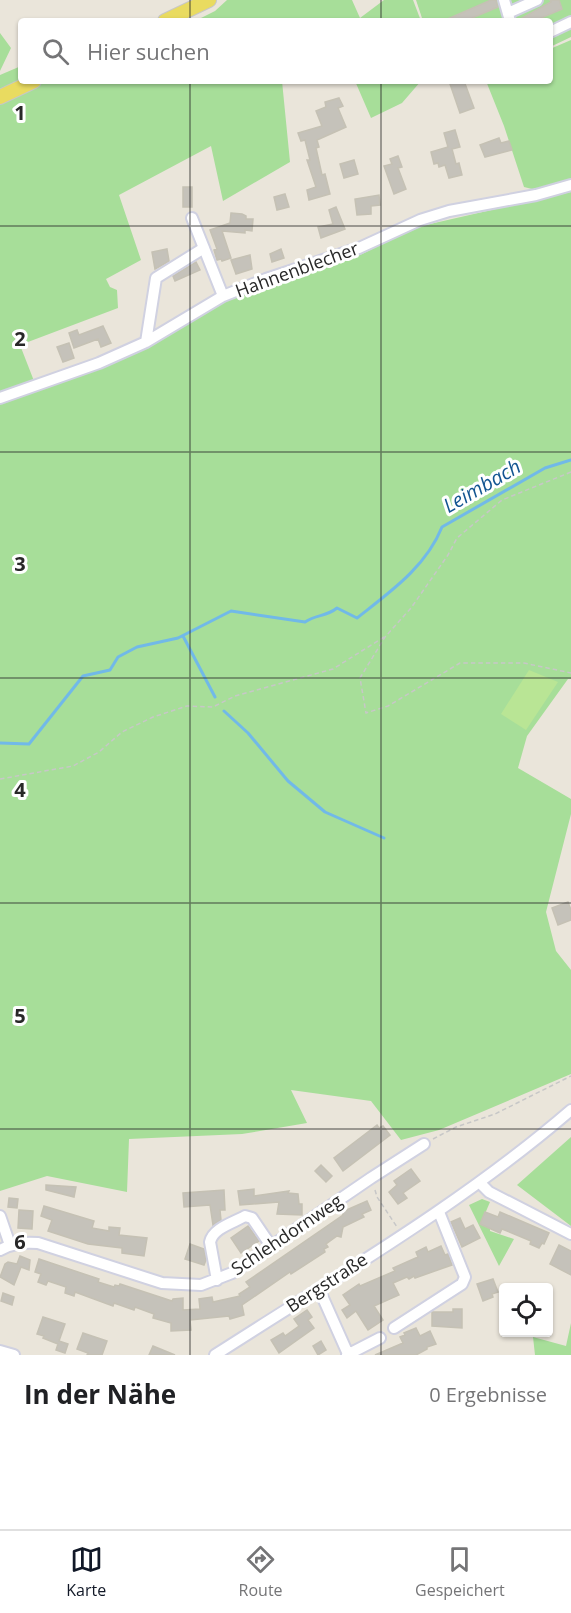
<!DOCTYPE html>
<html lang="de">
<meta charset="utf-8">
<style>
:root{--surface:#fff;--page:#f2f2f2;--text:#202124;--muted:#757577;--line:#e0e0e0;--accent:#111827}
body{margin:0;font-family:"Open Sans",sans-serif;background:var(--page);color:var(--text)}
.controls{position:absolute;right:18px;bottom:18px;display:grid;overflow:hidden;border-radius:6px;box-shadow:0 2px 4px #0004}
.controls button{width:54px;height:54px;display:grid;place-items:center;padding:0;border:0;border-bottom:2px solid var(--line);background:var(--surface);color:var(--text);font:30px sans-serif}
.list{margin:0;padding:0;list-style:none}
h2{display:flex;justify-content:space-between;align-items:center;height:78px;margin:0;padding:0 24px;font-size:26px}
h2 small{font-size:20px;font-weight:400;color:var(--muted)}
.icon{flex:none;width:33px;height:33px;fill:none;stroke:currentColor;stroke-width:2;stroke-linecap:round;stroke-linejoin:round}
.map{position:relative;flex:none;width:571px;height:1355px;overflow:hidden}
.search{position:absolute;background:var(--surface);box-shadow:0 2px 4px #0004;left:18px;right:18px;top:18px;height:66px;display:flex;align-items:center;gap:15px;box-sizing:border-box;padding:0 21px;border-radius:6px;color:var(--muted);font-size:22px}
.sheet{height:174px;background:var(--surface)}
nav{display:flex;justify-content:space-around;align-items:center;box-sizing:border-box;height:84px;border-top:2px solid var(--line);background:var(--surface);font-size:16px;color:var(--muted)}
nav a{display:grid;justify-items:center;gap:3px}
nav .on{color:var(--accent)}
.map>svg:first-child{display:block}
.green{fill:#a7de99}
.pitch{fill:#b9e595}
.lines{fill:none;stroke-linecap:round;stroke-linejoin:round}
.stream{stroke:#71b9e8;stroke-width:3}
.building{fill:#c5c2ba;stroke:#c5c1b4;stroke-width:1.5}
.minor-casing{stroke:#d0d1e1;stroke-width:14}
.major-casing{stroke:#c7c7c7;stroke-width:16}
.path{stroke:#c7c7c7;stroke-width:1.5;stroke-dasharray:4.5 3;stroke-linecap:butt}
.minor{stroke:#fff;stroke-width:10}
.major{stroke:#e9db60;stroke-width:14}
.grid{fill:none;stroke:#282828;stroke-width:1.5;stroke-opacity:0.55}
.labels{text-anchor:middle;stroke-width:6;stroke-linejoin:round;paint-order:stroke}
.street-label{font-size:18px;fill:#282828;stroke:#fff}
.water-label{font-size:20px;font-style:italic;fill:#135591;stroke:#fff}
.grid-label{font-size:20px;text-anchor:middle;font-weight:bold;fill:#282828;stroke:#fff;stroke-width:6;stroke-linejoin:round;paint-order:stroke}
</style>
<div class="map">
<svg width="571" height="1355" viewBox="0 0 571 1355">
<rect width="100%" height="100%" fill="#eae5da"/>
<path class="green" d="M227,0H352L360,18L384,0H413L421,21H195L215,11Z
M416,0H571V37L550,47V21H423Z
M0,33L11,48L0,71Z
M571,40V180L540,191L524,187L504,126L486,81H550V49Z
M21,66V81H282L290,162L223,201L211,146L119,195L141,260L106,279L110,287L117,290L118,308L20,345L34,381L0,392V75Z
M355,81H421L402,103L371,118Z
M571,192V679H568L527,736L518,768L571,799V814L546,912L556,951L571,970V1074L439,1130L401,1140L371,1101L291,1090L307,1123L242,1134L129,1139L127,1192L47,1176L0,1191V403L108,366L158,340L218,304L362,254L417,227Z
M571,1137V1226L517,1185Z
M482,1199L490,1202L481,1223L490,1227V1231L514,1239L499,1266L469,1205Z
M571,1323V1355H535L533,1337L566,1346Z"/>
<path class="pitch" d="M529,670L558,682L526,730L501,714Z"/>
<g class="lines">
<path class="stream" d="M183,636L215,697
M224,711L248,733L288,781L325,812L384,838
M0,743L29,744L83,676L110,670L118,657L137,647L178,638L231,611L305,622C317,614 326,617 337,608L357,618C390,592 426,567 442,527L545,468L571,460"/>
</g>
<path class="building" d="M491,0H496L498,7L465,21H443Z
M550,0H559L562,9L534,21H517L551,2Z
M449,81H464L474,108L460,113Z
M339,98L343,106L338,108L346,127L317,140L319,147L316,148L322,175L325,174L330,194L309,200L307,190L316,187L307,160H310L305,140L301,141L298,133L322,126L316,111L326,107L325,102Z
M455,130L460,147L452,149L456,164L459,163L462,175L449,178L445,165L439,167L438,163L434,164L431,152L448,147L444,133Z
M499,138L501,143L509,141L512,150L485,157L480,145Z
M398,156L402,167L398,168L406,189L394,194L384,166L392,164L390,159Z
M354,160L358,174L344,178L340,164Z
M183,187H192V207H183Z
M285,194L289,207L277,210L274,197Z
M379,195L380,205L371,206V214L357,215L355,199Z
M336,207L345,229L321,238L318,227L333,224L329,210Z
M231,213L242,214L246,216V219H253L252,231L245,230V233L222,231L231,258L222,261L221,259L217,260L214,250L217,249L210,230L230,223Z
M167,249L169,261L155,269L152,252Z
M281,249L284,258L272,262L270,254Z
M250,255L252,269L236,274L231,260Z
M196,262L200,270L175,281L173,276Z
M103,326L111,343L101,347L98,339L74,348L69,333L77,330L79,335Z
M69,343L74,358L63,362L57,347Z
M568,902L571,910V920L558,925L552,908Z
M377,1125L379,1128L383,1126L390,1135L343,1171L334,1158Z
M321,1165L332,1176L326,1182L315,1171Z
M411,1169L420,1181L403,1193L407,1198L398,1204L389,1192L397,1185L394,1181Z
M46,1185L76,1187L74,1197L46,1190Z
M254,1189V1196L289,1191L288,1193L298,1194L299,1204H302V1215L277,1214L279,1202L240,1205L238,1191Z
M224,1190L225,1210H220L221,1220L213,1225L210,1205L184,1207L183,1193Z
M9,1198L18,1199L17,1208L8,1207Z
M367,1201L371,1210L362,1214L364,1217L343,1227L341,1237L337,1236L326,1244L328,1247L324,1249L325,1252L291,1274L290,1272L242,1305L244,1315L230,1319L229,1316L190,1320L191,1330L171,1331V1323L153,1318L154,1314L135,1307L134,1310L114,1303L113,1306L75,1292L74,1296L65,1293L66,1287L48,1281L46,1285L38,1282L41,1274L35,1272L39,1259L99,1279L98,1282L114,1287L115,1285L119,1286L120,1284L172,1301L173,1299L183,1298V1310L200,1309L199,1299L212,1297L213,1302L240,1296L239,1294L250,1287L246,1282L343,1215L342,1212Z
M44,1206L94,1221L92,1228L109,1231V1227L120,1228L119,1235L147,1238L144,1256L122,1253V1248L88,1244L48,1231L52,1220L41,1216Z
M19,1210L33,1211L32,1229L18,1228Z
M485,1212L498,1217L500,1212L549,1233L544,1244L542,1243L539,1248L530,1244L531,1241L502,1229L500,1233L480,1224Z
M460,1218L465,1229L473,1225L480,1238L462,1247L451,1222Z
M248,1226L259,1241L241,1253L231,1238Z
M190,1244L204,1249L206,1260L204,1265L185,1259Z
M559,1245L571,1251V1275L550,1264Z
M441,1246L445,1255L448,1254L452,1265L415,1278L414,1276L409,1279L407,1277L393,1283L399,1295L374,1306L383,1320L368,1330L356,1311L347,1318L342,1310L350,1305L343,1295L359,1284L360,1286L395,1271L393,1268L418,1257L416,1252L426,1247L428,1252Z
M20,1256L30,1260L29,1270L21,1267L14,1285L0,1277L5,1264L8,1262L17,1264Z
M493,1279L498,1292L492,1294L493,1297L483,1301L477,1284Z
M3,1293L14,1297L12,1305L1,1301Z
M453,1309H462V1328L432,1326V1312H453Z
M307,1310L312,1317L308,1320L314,1328L279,1353L271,1340L283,1333L285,1336L299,1326L294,1319Z
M43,1317L65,1324L59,1341L68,1344L65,1353L56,1350L58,1344L43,1338L44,1336L37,1334Z
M416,1328L420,1336L430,1331L436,1344L427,1347V1349L416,1355H375L403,1343L400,1337L405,1335L404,1333Z
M83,1333L107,1341L102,1355H87L88,1353L77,1349Z
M321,1341L326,1350L318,1355L313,1346Z
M153,1346L175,1355H149Z"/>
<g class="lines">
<g class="minor-casing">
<path id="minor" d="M504,0L510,21
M508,13L537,0
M550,32L571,22
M192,218L223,296
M146,342L156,278L204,248
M0,398L99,363L146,342L223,296L266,279L359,248L420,220L449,211L536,195L571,185
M480,1183L489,1192L571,1234
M0,1216L10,1245
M0,1250C13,1243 24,1242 38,1243L162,1283L201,1285L232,1273L371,1178L424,1144
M217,1280L210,1242C213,1228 233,1223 245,1216L252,1218L271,1246
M319,1289L348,1354
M394,1328L462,1284L465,1277L439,1212
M0,1351L14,1355
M215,1355C336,1277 462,1204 571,1110
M347,1355L380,1338"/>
</g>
<g class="major-casing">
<path id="major" d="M165,21L209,0
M0,97L34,81"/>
</g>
<path class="path" d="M571,472L502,500L457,538L448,555L411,608L385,637L360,678L366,713L388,706L460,663H524L571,673
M0,779L73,766L99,752L122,732L153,717L187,706L213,707L235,696L333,669L384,637
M433,1139L456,1127L495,1114L571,1076
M375,1190L377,1197L397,1227"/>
<use href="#minor" class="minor"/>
<use href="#major" class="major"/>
</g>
<path class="grid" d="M190,0V21M381,0V21M190,81V1355M381,81V1355M0,226H571M0,452H571M0,678H571M0,903H571M0,1129H571"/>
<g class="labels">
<g class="street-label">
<text transform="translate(297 270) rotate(-20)" y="6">Hahnenblecher</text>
<text transform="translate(287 1235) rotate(-34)" y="6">Schlehdornweg</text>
<text transform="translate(327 1283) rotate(-33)" y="6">Bergstraße</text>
</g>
<g class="water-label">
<text transform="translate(482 486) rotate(-30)" y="7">Leimbach</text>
</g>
</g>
<g class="grid-label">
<text x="20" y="120">1</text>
<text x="20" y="346">2</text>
<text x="20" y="571">3</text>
<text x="20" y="797">4</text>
<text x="20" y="1023">5</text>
<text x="20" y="1249">6</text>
</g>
</svg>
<div class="controls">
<button><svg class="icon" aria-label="locate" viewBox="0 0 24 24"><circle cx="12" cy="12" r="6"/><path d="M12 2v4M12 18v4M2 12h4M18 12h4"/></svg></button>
</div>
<div class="search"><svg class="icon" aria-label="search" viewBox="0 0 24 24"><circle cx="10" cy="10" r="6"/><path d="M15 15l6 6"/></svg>Hier suchen</div>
</div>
<section class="sheet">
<h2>In der Nähe<small>0 Ergebnisse</small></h2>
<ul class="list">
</ul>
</section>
<nav>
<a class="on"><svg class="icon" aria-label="map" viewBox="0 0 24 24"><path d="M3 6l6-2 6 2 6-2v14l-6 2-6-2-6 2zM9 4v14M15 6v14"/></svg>Karte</a>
<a><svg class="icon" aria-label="directions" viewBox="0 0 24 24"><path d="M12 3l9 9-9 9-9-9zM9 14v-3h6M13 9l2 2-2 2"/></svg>Route</a>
<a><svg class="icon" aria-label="saved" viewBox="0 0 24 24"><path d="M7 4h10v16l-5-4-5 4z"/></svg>Gespeichert</a>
</nav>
